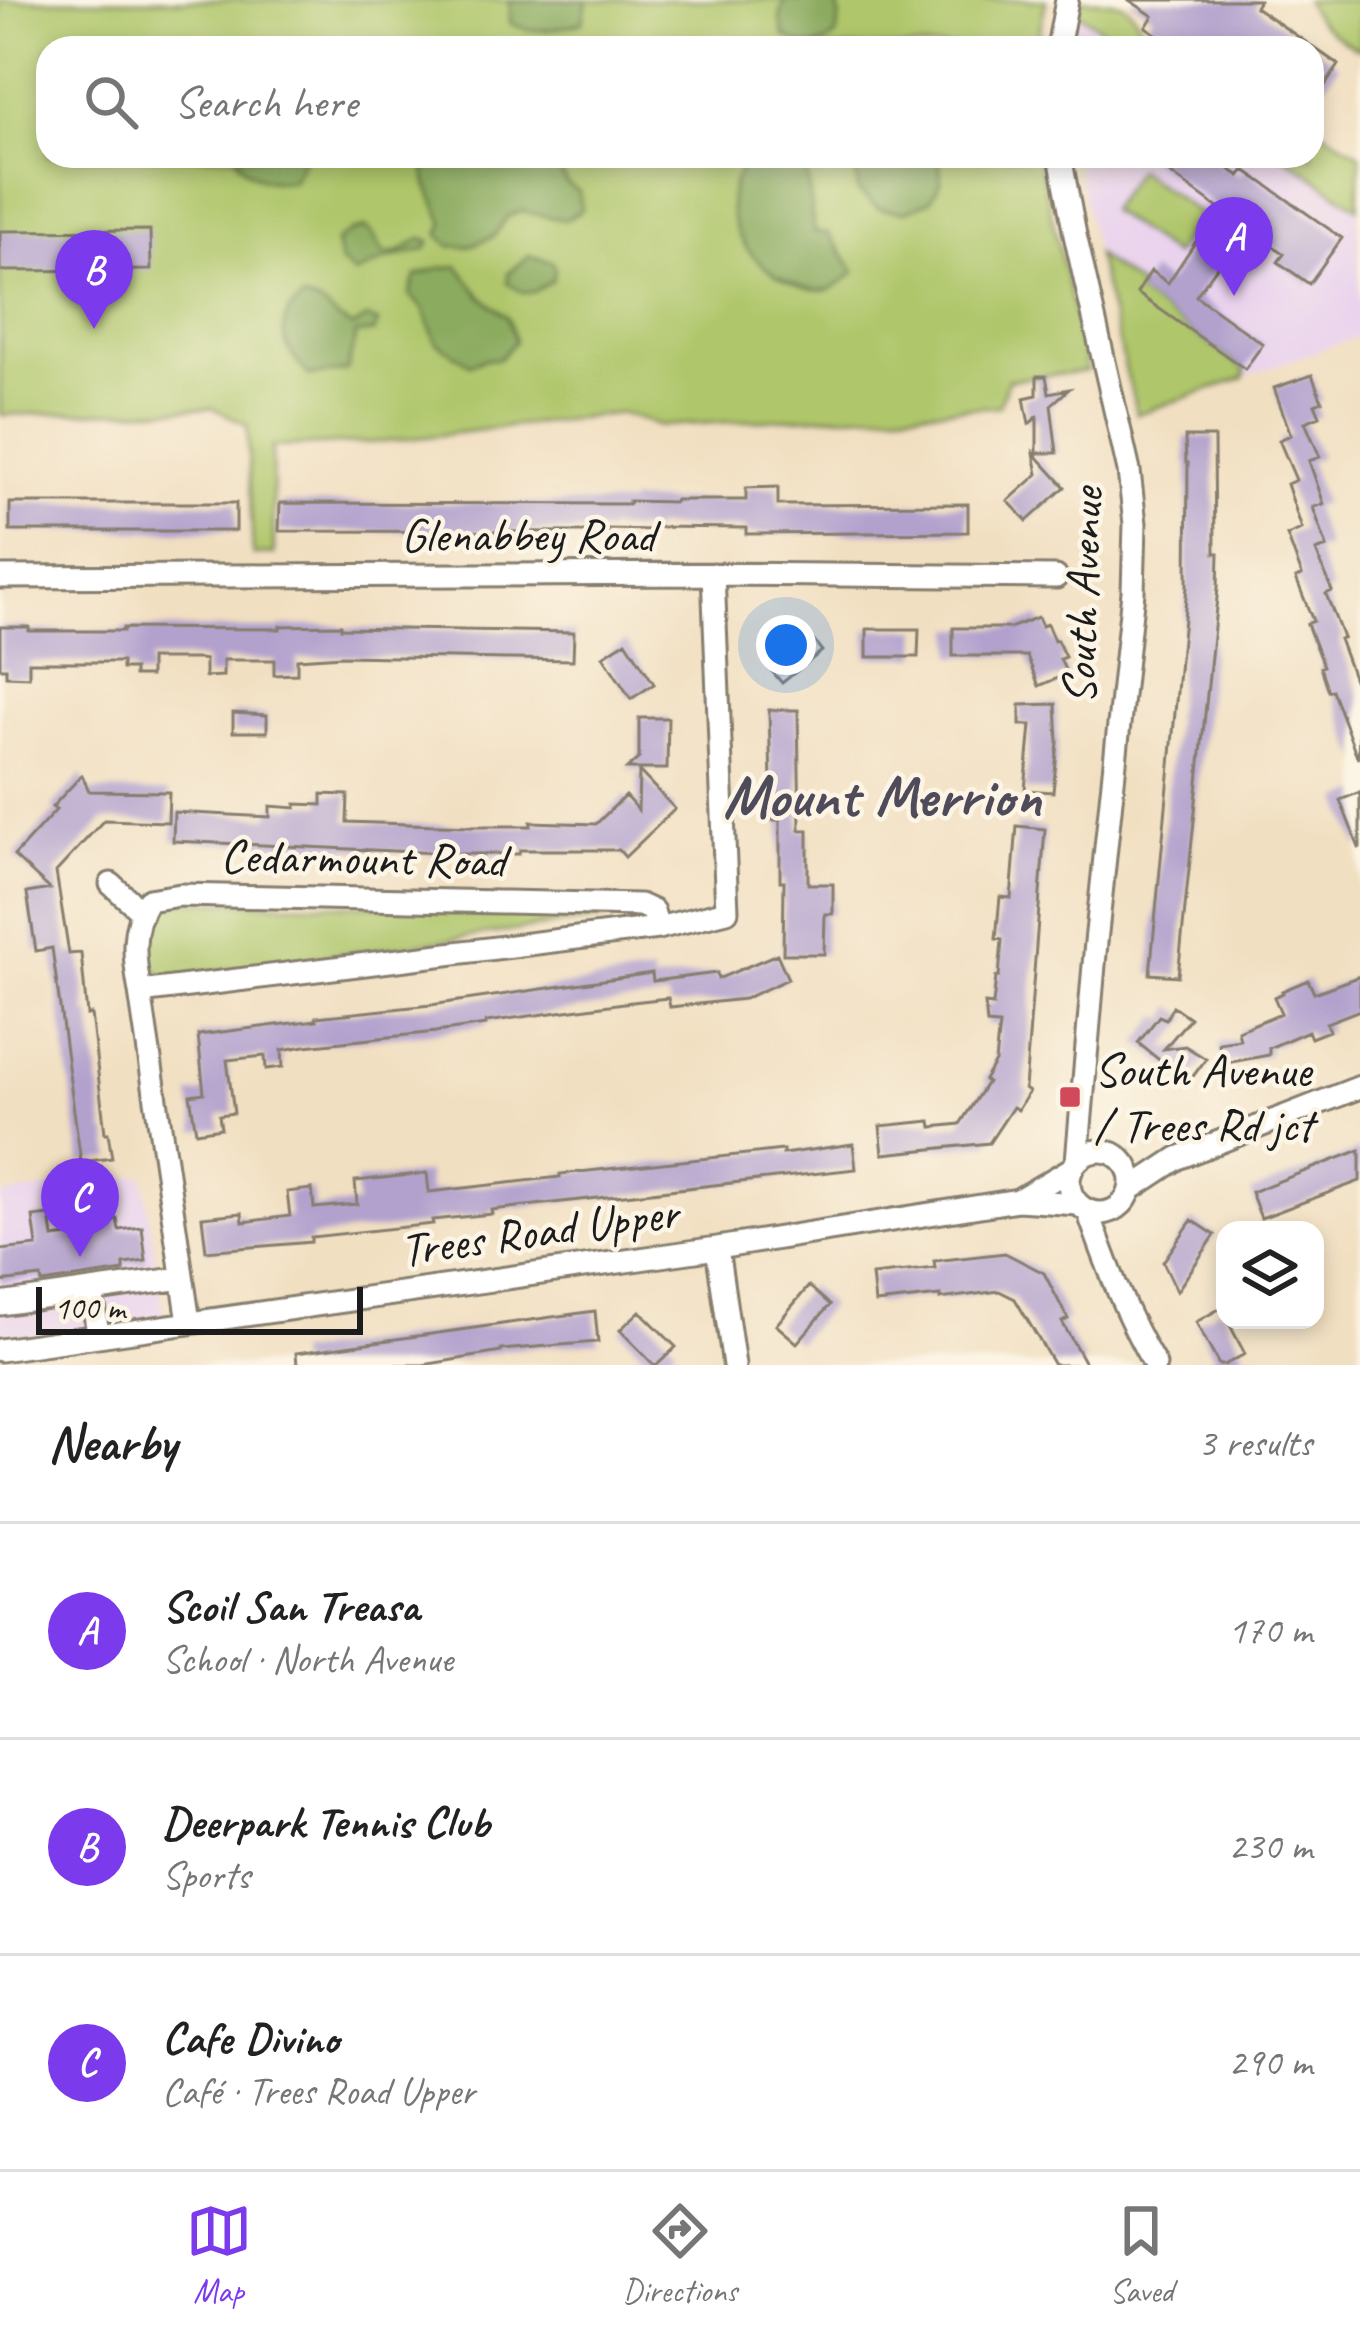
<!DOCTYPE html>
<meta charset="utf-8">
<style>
:root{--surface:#fff;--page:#f6f6f6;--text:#222;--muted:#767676;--line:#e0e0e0;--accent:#7c3aed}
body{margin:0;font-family:Caveat,sans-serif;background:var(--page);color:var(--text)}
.controls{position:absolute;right:36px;bottom:36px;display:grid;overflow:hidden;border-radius:24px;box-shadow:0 6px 18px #0003}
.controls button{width:108px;height:108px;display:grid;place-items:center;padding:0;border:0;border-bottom:3px solid var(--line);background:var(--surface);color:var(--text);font:60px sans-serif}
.scale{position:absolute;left:36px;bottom:30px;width:327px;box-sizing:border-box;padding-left:12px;border:6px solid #1c1c1c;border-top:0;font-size:33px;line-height:42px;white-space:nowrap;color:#1c1c1c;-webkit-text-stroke:9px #fcf5e5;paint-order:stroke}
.you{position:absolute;left:786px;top:645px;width:42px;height:42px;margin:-30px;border:9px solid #fff;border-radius:50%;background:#1a73e8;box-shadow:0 0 0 18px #1a73e833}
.badge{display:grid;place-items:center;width:78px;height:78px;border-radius:50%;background:var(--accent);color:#fff;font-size:39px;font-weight:700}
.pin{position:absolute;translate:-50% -99px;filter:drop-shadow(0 3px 6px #0008)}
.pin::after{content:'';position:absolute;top:63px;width:42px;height:36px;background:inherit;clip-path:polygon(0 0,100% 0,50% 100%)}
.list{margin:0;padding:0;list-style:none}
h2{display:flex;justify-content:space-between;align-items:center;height:156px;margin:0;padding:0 48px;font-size:51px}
h2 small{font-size:39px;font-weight:400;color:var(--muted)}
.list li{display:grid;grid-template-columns:78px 1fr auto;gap:36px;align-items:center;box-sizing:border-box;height:216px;padding:0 48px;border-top:3px solid var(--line)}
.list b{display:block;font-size:45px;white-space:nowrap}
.list p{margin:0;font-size:39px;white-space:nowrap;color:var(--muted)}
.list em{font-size:39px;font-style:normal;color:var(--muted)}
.icon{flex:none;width:66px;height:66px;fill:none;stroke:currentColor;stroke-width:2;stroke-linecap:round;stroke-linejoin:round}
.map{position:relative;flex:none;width:1360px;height:1365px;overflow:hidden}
.search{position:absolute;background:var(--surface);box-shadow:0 6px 18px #0003;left:36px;right:36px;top:36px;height:132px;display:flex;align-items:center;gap:30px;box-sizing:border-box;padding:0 42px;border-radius:36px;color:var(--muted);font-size:45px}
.sheet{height:804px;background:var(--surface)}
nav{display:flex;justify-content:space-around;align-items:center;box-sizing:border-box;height:168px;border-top:3px solid var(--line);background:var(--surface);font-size:33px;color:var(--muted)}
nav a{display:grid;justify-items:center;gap:6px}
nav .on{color:var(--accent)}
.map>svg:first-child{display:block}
.built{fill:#e9d2ee}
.green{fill:#afc66a;stroke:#667143;stroke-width:3}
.forest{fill:#8bab5e;stroke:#54643d;stroke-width:3}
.building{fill:#b2a1cd}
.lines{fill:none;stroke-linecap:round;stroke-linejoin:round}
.minor-casing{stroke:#867e6e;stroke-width:27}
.minor{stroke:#fff;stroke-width:21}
.poi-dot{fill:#d1495b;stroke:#fcf5e5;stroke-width:4.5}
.labels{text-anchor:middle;stroke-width:9;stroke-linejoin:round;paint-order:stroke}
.street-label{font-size:48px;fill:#1c1c1c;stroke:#fcf5e5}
.poi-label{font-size:48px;fill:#1c1c1c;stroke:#fcf5e5;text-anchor:start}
.district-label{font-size:60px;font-weight:bold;fill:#504b5a;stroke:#fcf5e5}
</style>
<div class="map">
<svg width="1360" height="1365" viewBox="0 0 1360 1365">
<rect width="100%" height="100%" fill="#fcf5e5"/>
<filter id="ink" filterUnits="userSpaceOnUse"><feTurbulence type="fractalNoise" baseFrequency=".00833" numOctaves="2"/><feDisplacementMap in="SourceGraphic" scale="24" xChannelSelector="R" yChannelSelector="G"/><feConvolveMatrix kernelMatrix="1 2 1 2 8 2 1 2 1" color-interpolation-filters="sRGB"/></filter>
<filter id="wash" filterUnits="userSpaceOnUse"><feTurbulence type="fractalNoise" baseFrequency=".004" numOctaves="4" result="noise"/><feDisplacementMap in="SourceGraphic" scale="48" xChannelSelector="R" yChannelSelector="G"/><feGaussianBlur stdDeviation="2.7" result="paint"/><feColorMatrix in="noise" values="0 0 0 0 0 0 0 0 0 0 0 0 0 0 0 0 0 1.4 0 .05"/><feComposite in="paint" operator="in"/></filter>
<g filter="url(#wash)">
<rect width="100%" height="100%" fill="#f1dfc1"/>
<path class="built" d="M1076,11L1129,48H1072Z
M1075,156H1284L1358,208L1360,336L1137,414L1096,255Z
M143,1175L164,1317L0,1340V1196Z"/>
<path class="green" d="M0,0H1046L1036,48H48V156H1038L1087,371L1008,380L999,406L661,426L621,413L384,442L272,447L274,554L253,555L247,425L213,408L0,415Z
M1080,0C1132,0 1130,3 1152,48H1129L1076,11Z
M1305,0H1360V50C1336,37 1316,25 1305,0Z
M1312,124L1360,154L1358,208L1284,156H1312Z
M1137,169L1201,215L1173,255L1109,210Z
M1096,255L1140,287L1137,293L1245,369L1244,378L1137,414Z
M179,901L627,911L620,916L169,978C144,970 134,934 153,914C160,907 170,904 179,901Z"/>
<path class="forest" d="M510,0H587L583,22C557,29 536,36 510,23Z
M784,0H836L840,16L836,36C814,52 807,48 784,36L780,18Z
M236,156H305L292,181C267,183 248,178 236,156Z
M457,156H530L532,159L555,161L567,184L579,192L582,209L565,220L521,211L507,217L494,236L467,247L450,246L439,235L444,223L427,184L425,170Z
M752,156H799C814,181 807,205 815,232L828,233L855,272C848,277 839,286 831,289C819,293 805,288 794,284C742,264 705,200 752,156Z
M866,156H939L941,182L930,201L904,212L878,208L858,191L856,169Z
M365,228L372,233L384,254L397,253L422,238L430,241L426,249L388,259L355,274L340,262L336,242L350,232Z
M530,256L552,262L555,269L553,280L534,292L523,293L508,283V273Z
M458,266L481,296L508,318L515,341L499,359H485L470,364L436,342L424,310L410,295L416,276L439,268Z
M303,299C330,304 330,317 353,327L367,318L378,323L374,332L356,334L347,371L310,376C286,354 269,321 303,299Z"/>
<g id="blocks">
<path class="building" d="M1129,0H1259L1255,7L1339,65L1312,105V48H1176L1146,27L1153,16Z
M1146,156H1210L1240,176L1245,170L1342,238L1309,284L1278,262L1284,254L1246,226L1196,296L1263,344L1245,369L1137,293L1151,271L1168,283L1218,208Z
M150,230L151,270L0,271V231Z
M1312,375L1322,401L1315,404L1320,416L1305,422L1320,457L1309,461L1324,504L1313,507L1327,547L1316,551L1332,591L1326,594L1343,638L1339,639L1360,696L1358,759L1332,690L1328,691L1320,667L1323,666L1307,624L1313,621L1296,578L1302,575L1287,535L1302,529L1287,484L1296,480L1279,440L1291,435L1274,388Z
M1037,376H1046L1049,393L1069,389L1051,405L1057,453H1037V417L1029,424L1024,398L1037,395Z
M1185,437H1214L1215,553H1219L1218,588L1178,976L1150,974L1187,587L1188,463H1186Z
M1034,453L1065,487L1027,521L1008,501L1038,474Z
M778,487V505L968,504V532L746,534V528L654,527V530L608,529V532L279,531L280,503L629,504V501L675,502V500H746V488Z
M10,503H236V531H10Z
M1038,617L1042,626L1047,624L1054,641L1057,640L1065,657L1060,659L1067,674L1039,686L1027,656H953V628H1010Z
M341,625V628L574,632L573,660L342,656L297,659V674L274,675V660H223V676L205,677V660L200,659H150V676H134V669H122V662H29V677L6,676V668H0V627H29V631H123V628L280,629V626Z
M804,629L822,651L782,683L764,662Z
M867,629H919L918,657H867Z
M626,641L654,684L631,699L603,656Z
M1056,704L1058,742L1053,792L1025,790L1031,725H1020V705Z
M769,710H798L800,830H808V884H833V914H825L824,954H783L784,881H780V820H772Z
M233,713L267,715V732H233Z
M639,718H668L667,769H627L639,758Z
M639,771L675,809L625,857L619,850H520L519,854H460L173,841L174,812L270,817V806L296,808V804L322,805V794L348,795L347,822L469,826H531V822L596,824L625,796L638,810Z
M82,775L89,791L169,792L168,822L104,820L56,872L69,954L81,953L87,1015L91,1014L105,1133H108L112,1158L81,1162L52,948L36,951L27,893L50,889L14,856L56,810L52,807Z
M1360,792V848H1359L1340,800Z
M1017,826L1045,829L1025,1089L1029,1092L1018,1110L1013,1107L989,1143L883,1154L880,1126L931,1121L932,1127L960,1124L987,1082L984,1080L995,1062L999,1025L987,1024L985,1004L993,1005L996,977H999L1002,940L996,939L1000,897L1011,898Z
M777,954L788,979L744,999L670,1007L668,998L624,1003L486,1022V1025L436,1032L305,1046L282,1050L283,1067L266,1069L265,1056L227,1060L234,1113L219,1115L221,1128L196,1132L190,1095L204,1093L198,1035L317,1020L316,1017L431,1005L652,973L653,981L717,973L718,979Z
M1360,976V1010L1326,1023L1329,1031L1311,1038L1308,1031L1269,1048V1055L1221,1064L1219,1043L1240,1040L1238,1031L1281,1013L1274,997L1283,993L1282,991L1308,980L1314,993Z
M1173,1006L1190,1018L1164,1049L1185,1046L1206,1059L1188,1083L1138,1043L1159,1016L1166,1019Z
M853,1144L856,1169L491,1210L492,1214L432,1220L433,1224L311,1237V1242L206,1251L202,1217L242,1213L243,1222L290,1216L287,1192L312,1189L314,1208L357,1204L355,1181L365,1180L427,1173L429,1192L560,1177V1174L783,1150V1154Z
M1360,1150V1181L1261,1218L1251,1192Z
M50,1215L53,1238L92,1233L90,1222L117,1219L119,1230L142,1227L146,1261L124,1264V1271L42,1283L41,1277L0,1282V1250L37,1246L33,1217Z
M1192,1220L1215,1235L1177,1291L1163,1262Z
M1005,1253L1044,1273L1068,1319L1062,1322L1086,1365H1054L1015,1299L999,1291L940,1299V1296L875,1303L872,1275L935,1268L934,1261Z
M809,1286L830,1305L797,1343L776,1325Z
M1221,1308L1245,1354L1224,1365H1219L1196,1322Z
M595,1311L598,1342L501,1350V1352L423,1365H297L296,1353Z
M640,1311L676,1347L657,1365H654L620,1330Z"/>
</g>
</g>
<g filter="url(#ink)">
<use href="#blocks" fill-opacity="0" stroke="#867e6e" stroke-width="3"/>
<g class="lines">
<g class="minor-casing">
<path id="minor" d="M1058,48L1067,0
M1060,156L1075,235L1129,471L1135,524L1133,592L1096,942L1077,1161
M0,577L713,574L1056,577
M111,884L141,911
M140,992C134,959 130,929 148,900L180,895L640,905L653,911L658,928
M1069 1182a31 31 0 1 1 62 0a31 31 0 1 1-62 0Z
M1131,1189L1178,1158L1360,1087
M1018,1200L1071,1169
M1088,1211C1107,1265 1126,1316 1155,1365
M717,1248L734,1365
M92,1291L98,1335
M0,1304L182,1278
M189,1322L140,992L658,928L727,911L713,574
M0,1350L717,1248L1018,1200L1078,1204"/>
</g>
<use href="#minor" class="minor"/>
</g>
</g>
<rect class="poi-dot" x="1058" y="1085" width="24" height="24" rx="6"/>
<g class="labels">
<g class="street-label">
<text x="528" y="551">Glenabbey Road</text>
<text transform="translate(1081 596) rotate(-88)" y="17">South Avenue</text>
<text transform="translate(363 857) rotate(1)" y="17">Cedarmount Road</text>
<text transform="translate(539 1230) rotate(-8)" y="17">Trees Road Upper</text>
</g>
<g class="poi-label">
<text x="1094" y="1086">South Avenue<tspan x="1094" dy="55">/ Trees Rd jct</tspan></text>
</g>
<g class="district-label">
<text x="882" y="816">Mount Merrion</text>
</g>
</g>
</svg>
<div class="controls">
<button><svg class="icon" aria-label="layers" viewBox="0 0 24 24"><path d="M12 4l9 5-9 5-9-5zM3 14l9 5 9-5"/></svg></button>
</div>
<div class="scale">100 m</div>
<div class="you"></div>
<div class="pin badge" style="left:1234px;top:296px">A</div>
<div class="pin badge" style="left:94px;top:329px">B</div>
<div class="pin badge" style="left:80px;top:1257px">C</div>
<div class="search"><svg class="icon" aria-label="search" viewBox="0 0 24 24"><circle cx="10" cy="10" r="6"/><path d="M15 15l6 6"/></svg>Search here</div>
</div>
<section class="sheet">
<h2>Nearby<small>3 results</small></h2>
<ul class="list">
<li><span class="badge">A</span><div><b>Scoil San Treasa</b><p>School · North Avenue</p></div><em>170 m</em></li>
<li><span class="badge">B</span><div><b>Deerpark Tennis Club</b><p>Sports</p></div><em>230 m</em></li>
<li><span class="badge">C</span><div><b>Cafe Divino</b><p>Café · Trees Road Upper</p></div><em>290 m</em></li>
</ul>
</section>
<nav>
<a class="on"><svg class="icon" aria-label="map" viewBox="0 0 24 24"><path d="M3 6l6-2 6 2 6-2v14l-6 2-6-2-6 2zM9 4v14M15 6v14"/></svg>Map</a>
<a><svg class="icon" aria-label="directions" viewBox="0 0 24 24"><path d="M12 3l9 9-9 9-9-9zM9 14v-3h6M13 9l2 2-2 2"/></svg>Directions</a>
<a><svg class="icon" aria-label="saved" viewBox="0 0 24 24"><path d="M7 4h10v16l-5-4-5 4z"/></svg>Saved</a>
</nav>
